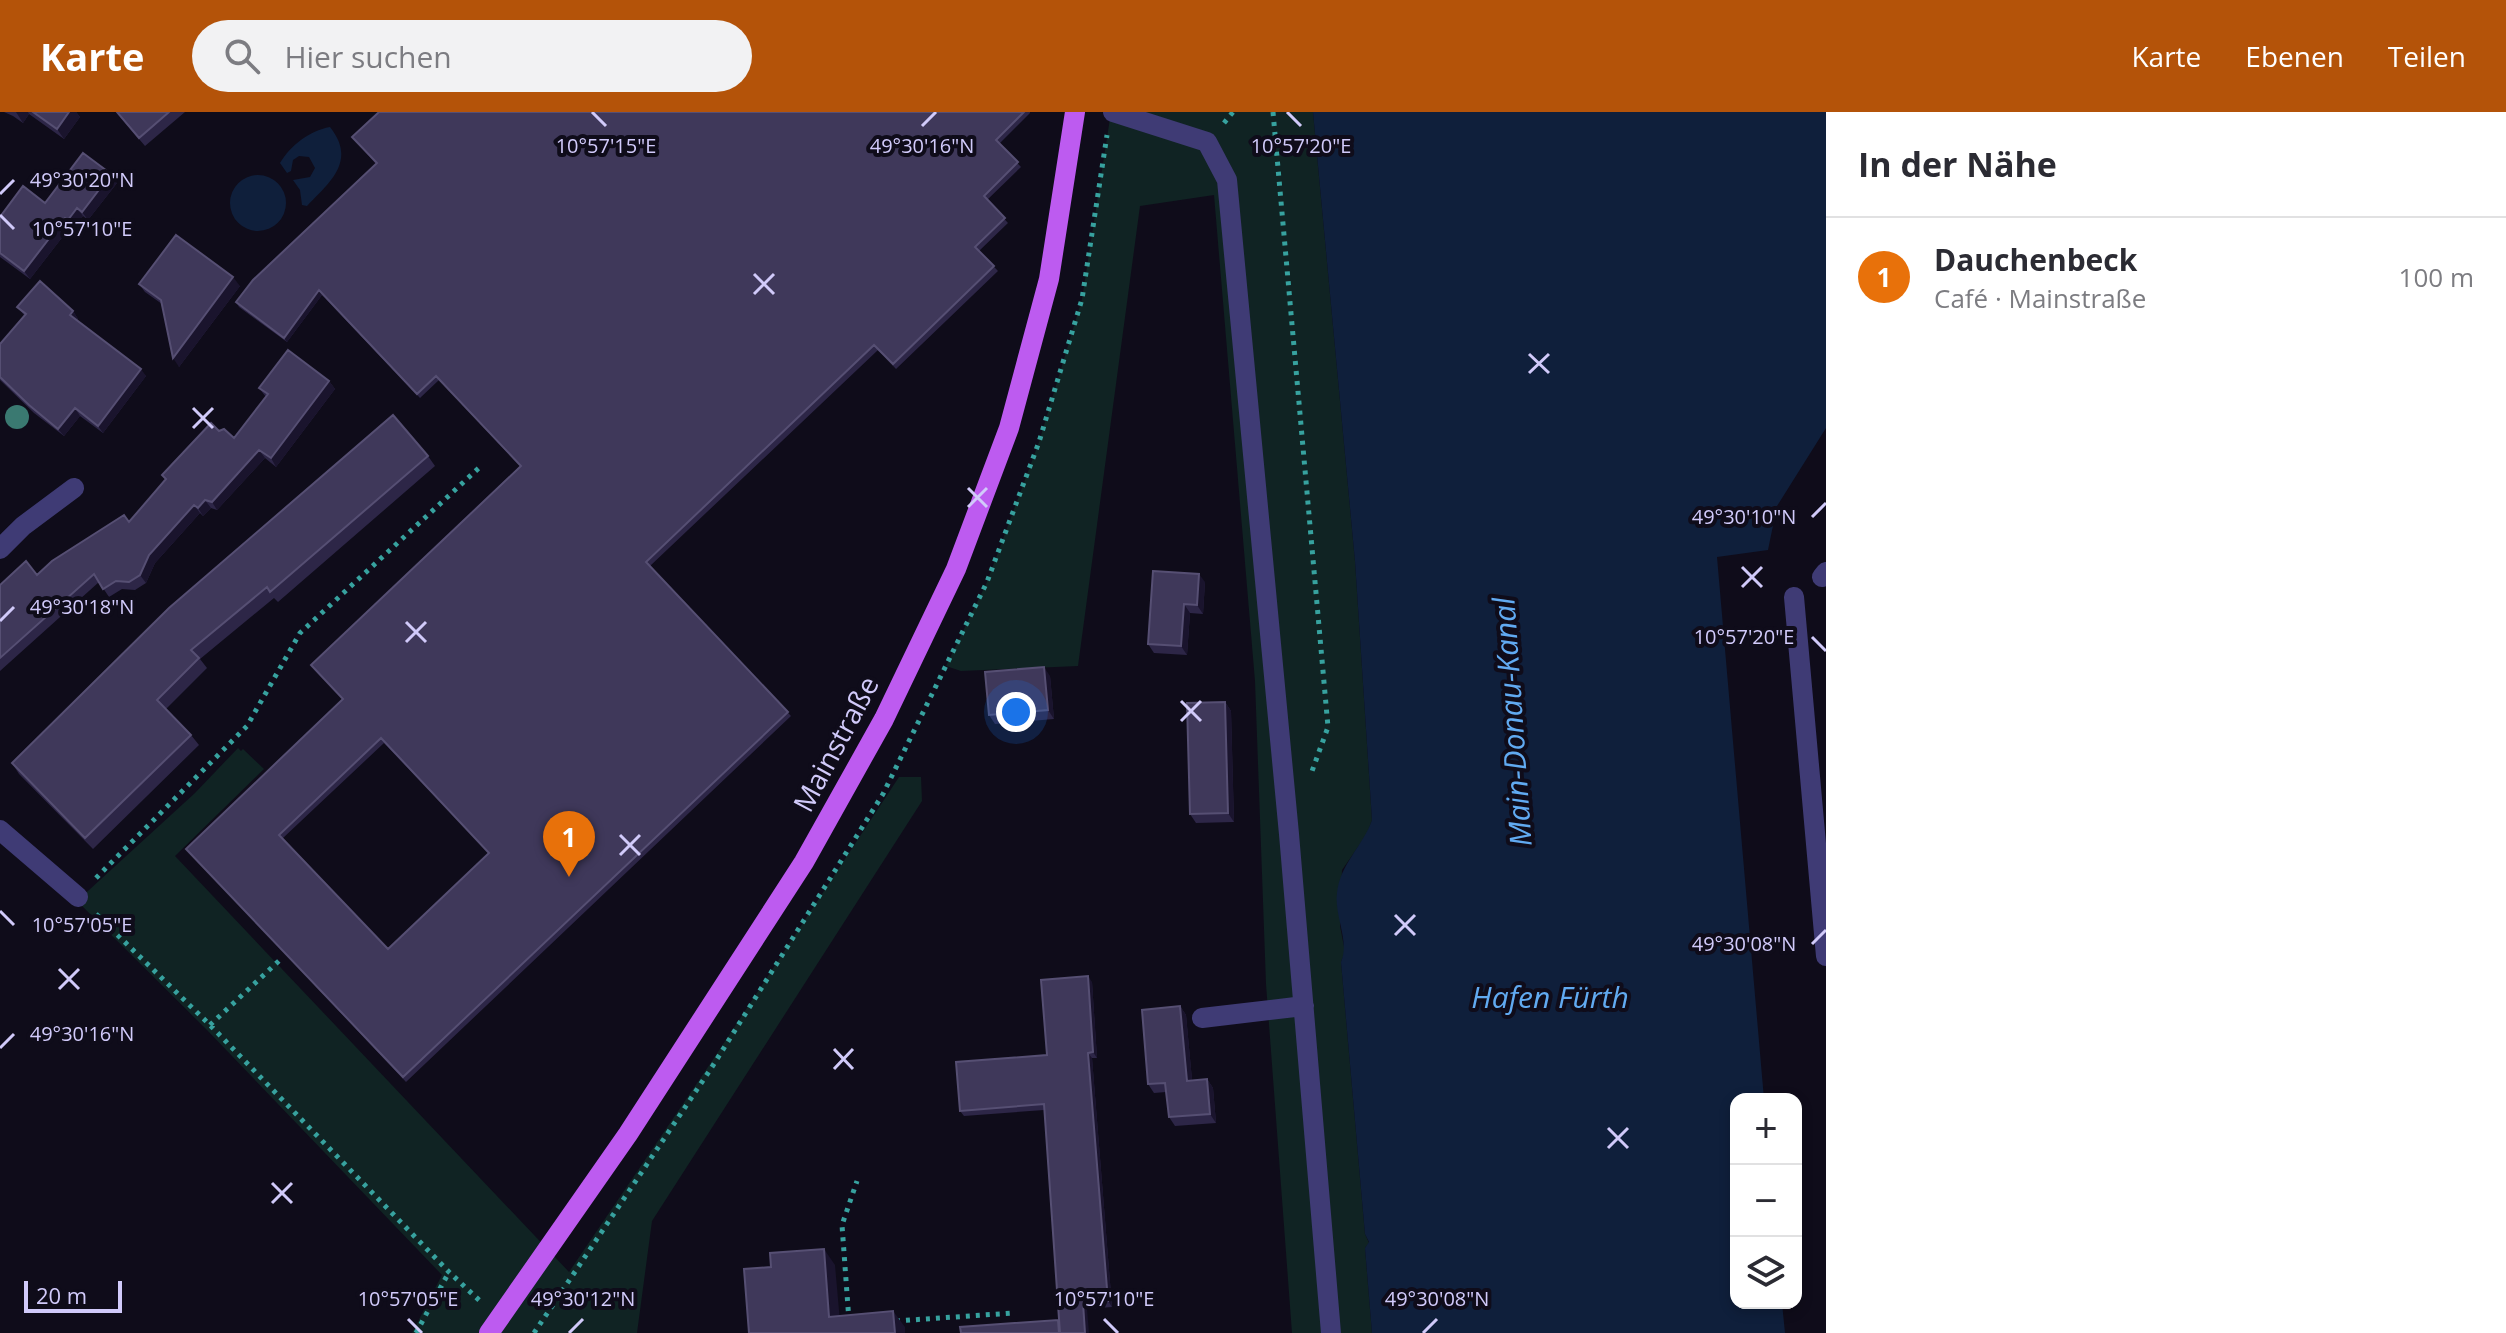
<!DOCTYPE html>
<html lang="de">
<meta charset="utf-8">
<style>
:root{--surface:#fff;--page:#f2f2f3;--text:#2b2b33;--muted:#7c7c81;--line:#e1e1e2;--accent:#b45309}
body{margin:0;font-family:"Open Sans",sans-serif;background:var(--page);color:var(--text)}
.controls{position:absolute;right:24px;bottom:24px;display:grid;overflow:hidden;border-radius:16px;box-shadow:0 4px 12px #0003}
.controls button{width:72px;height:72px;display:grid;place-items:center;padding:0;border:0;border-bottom:2px solid var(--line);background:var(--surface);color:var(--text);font:40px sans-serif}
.scale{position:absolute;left:24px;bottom:20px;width:98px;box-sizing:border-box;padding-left:8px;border:4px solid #d1cafa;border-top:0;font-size:22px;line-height:28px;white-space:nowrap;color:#d1cafa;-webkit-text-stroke:6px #0f0c1a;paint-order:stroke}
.you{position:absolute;left:1016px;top:600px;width:28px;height:28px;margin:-20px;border:6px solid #fff;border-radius:50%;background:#1a73e8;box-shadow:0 0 0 12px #1a73e833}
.badge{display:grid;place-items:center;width:52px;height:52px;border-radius:50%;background:var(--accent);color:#fff;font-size:26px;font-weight:700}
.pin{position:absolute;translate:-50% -66px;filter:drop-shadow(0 2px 4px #0008)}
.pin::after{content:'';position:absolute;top:42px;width:28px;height:24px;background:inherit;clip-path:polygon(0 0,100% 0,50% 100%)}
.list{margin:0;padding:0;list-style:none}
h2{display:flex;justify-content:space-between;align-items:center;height:104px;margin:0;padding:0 32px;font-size:34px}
h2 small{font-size:26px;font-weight:400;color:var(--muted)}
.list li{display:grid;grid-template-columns:52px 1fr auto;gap:24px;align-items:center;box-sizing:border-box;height:120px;padding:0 32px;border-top:2px solid var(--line)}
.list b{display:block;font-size:30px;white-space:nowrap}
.list p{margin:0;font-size:26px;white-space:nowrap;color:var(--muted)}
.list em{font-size:26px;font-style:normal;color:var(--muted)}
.icon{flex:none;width:44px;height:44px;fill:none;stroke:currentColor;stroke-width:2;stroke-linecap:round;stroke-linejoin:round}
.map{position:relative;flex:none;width:1826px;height:1221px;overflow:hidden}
header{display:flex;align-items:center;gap:48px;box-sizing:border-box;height:112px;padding:0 40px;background:var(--accent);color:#fff}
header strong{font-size:38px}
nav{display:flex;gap:44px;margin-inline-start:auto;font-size:28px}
.search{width:560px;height:72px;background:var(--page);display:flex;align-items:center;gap:20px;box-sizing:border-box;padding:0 28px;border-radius:44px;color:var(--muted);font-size:30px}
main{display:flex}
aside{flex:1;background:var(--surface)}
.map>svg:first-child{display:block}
.green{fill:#102323}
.water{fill:#0f1f3b}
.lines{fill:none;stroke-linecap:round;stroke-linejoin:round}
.path{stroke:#37a29f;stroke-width:5;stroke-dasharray:4 6;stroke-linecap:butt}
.minor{stroke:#3f3b75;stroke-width:20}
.major{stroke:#bd5bf0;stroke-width:20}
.tree{fill:#3a7971}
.wall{fill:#2d2647;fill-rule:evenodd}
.shaded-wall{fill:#1a142d}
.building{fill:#3f385a;stroke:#564f73;stroke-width:2;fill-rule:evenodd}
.ticks{fill:none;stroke:#d1cafa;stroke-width:3}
.labels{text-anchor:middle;stroke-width:8;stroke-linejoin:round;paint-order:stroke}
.street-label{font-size:28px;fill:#d1cafa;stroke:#0f0c1a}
.water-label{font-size:30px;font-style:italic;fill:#61aaf1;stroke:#0f0c1a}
.ticks-label{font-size:20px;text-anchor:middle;fill:#d1cafa;stroke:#0f0c1a;stroke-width:8;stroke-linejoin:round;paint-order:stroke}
</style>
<header>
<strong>Karte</strong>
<div class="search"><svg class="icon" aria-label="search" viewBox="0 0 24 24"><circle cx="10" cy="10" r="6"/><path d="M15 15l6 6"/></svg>Hier suchen</div>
<nav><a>Karte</a><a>Ebenen</a><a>Teilen</a></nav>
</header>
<main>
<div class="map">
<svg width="1826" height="1221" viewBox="0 0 1826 1221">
<rect width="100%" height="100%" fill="#0f0c1a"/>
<path class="green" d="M1111,0H1313L1355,449L1372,708L1367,722L1342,758L1340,814L1345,840L1341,850L1365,1122L1369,1131L1365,1136L1372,1221H1292L1266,872L1255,569L1214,83L1140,94L1078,554L961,559L946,554L987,470L1039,330L1082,187Z
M238,636L241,639L243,637L264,657L175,744L569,1160L712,949L899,665H921L922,689L652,1109L637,1221H412L442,1163L207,918L77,789L195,681Z"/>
<path class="water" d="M1313,0H1826V316L1777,394L1768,438L1717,445L1764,987H1736V1191H1782L1785,1221H1372L1365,1136L1369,1130L1365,1122L1341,850C1350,829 1334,804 1337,781C1340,752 1363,734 1372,708L1355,449Z
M330,15C357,49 330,70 307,94L302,93L300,78L293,68L310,65L315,56L309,45L299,44L293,48L291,59L287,61L280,51C291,33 309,19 330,15Z
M230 91a28 28 0 1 1 56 0a28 28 0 1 1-56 0Z"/>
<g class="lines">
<path class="path" d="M1273,0L1328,615L1311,662
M1224,11L1233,0
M96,766L247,614L300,521L481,354
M96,802L210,913L449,1160L480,1189
M210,913L282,846
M849,1209L842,1113L857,1069
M896,1209L1013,1201
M416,1221L449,1160
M534,1221L712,955L883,682L987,470L1039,330L1082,187L1107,23"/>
<path class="minor" d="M1113,0L1207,30L1227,68L1289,722L1331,1221
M0,437L23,414L74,376
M1822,465L1826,460
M1794,485L1826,844
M0,718L78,785
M1202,906L1304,894"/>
<path class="major" d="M489,1221L628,1022L804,750L884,607L956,457L1009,316L1049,167L1075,0"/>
</g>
<circle class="tree" cx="17" cy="305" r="12"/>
<path class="wall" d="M4,0H76L80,5L64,27L29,2L23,11L13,4Z
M116,0H185L145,34Z
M379,0H1030V1L999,32L1021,55L987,88L1008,111L979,139L998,159L896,257L878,238L650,454L791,604L406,970L186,737L343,587L311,553L520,354L439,268L420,286L322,183L287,230L239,195L236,190L376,52L352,25ZM384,631L489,741L388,837L283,726Z
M117,71L88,108L83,104L74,117L71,114L30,167L0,145V105Z
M139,172L240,174L179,255L162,192L145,180Z
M17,195L73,199L78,207L77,208L146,264L103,321L80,304L64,324L34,301L0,268V232L25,204Z
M329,269L335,277L276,355L265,346L217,398L211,396L203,404L200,401L155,451L146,471L135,478L122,477L109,485L99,470L0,559V473L37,463L129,410L166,368L162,363L219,319L234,326L266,285L259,276Z
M428,344L435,354L278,490L274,486L200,547L207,556L166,597L191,623L199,633L93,737L19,662L12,651Z
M1205,470L1203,502L1190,501L1187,543L1154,541L1148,532Z
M1050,564L1054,607L995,612L989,603Z
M1225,590L1231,599L1234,710L1196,711L1190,702Z
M1092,870L1097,946H1092L1112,1195L1087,1197L1059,1209L1044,998L964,1004L960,999L1047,943Z
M1180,894L1186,903L1192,968L1207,967L1213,976L1216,1011L1175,1014L1169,1005L1166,980L1154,981L1148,972Z"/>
<path class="shaded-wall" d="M16,0H28L29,2L23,11Z
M69,0H76L80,5L64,27L57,17Z
M111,62L117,71L88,108L82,100Z
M77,96L83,104L74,117L68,108Z
M65,106L71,114L30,167L24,159Z
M233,165L240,174L179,255L173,246Z
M319,178L322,183L287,230L284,226Z
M73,199L78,207L75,210L70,203Z
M141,257L146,264L103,321L98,314Z
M329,269L335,277L276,355L271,346Z
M75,296L80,304L64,324L58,317Z
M259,338L265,346L217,398L212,390Z
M205,388L211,396L203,404L198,396Z
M194,393L200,401L155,451L146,471L140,463L149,443Z
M1199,462L1205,470L1203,502L1197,493Z
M1184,492L1190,501L1187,543L1181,534Z
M1044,555L1050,564L1054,607L1048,598Z
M1225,590L1231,599L1234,710L1228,701Z
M1088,864L1092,870L1097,946L1093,940Z
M1180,894L1186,903L1193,978L1187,969Z
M1088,941L1092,946L1112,1195L1108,1189Z
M1207,967L1213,976L1216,1011L1210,1002Z
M824,1137L835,1153L841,1221L829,1205Z
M1083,1191L1087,1197L1089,1221H1085Z
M893,1199L905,1215V1221H895Z"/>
<path class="building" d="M33,0H69L57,17Z
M117,0H169L139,26Z
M379,0H1024L996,28L1018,50L984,84L1005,106L975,135L994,154L893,252L874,233L646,450L788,600L403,965L186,737L343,587L311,553L521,354L436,264L417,282L319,178L284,226L236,190L253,168L377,51L352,25ZM381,626L489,741L388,837L279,723Z
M83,41L111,62L82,100L77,96L68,108L65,106L24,159L0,141V105L23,74L45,91Z
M176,123L233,165L173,246L161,188L139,172Z
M40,169L73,199L70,203L141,257L98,314L75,296L58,317L29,293L0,265V232L26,202L17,195Z
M288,238L329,269L271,346L259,338L212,390L205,388L198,396L194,393L149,443L140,463L129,470L116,469L103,477L94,462L0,546V473L26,449L37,463L52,449L124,403L129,410L166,367L162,363L211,311L219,319L224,317L234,326L268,282L259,276Z
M393,303L428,344L270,480L267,475L191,538L199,546L157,588L191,623L85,726L12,651L169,496Z
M1153,459L1199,462L1197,493L1184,492L1181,534L1148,532Z
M1044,555L1048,598L989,603L985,560Z
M1225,590L1228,701L1190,702L1187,591Z
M1088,864L1093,940L1088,941L1108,1189L1083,1191L1085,1221H1060L1044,992L960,999L956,950L1047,943L1041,868Z
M1180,894L1187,969L1207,967L1210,1002L1169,1005L1165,971L1148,972L1142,898Z
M824,1137L829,1205L893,1199L895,1221H749L744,1157L771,1155L770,1141Z
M1058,1208L1059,1221H961L960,1215Z"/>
<path class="ticks" d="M592,0L606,14M1287,0L1301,14M922,14L936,0M0,82L14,68M0,103L14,117M754,162L774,182M754,182L774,162M1529,242L1549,261M1529,261L1549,242M193,296L213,316M193,316L213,296M968,376L987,395M968,395L987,376M1812,405L1826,391M1742,455L1762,475M1742,475L1762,455M0,509L14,495M406,510L426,530M1812,525L1826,539M406,530L426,510M1181,589L1201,609M1181,609L1201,589M620,723L640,743M620,743L640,723M0,799L14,813M1395,803L1415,823M1395,823L1415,803M1812,832L1826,818M59,857L79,877M59,877L79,857M0,936L14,922M834,937L853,957M834,957L853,937M1608,1016L1628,1036M1608,1036L1628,1016M272,1071L292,1091M272,1091L292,1071M408,1207L422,1221M1104,1207L1118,1221M569,1221L583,1207M1423,1221L1437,1207"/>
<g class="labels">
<g class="street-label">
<text transform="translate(836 632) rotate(-62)" y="10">Mainstraße</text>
</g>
<g class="water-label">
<text transform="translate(1513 610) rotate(-94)" y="10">Main-Donau-Kanal</text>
<text x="1550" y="896">Hafen Fürth</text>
</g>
</g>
<g class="ticks-label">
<text x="606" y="41">10°57'15"E</text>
<text x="1301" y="41">10°57'20"E</text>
<text x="922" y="41">49°30'16"N</text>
<text x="82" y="75">49°30'20"N</text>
<text x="82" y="124">10°57'10"E</text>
<text x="1744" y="412">49°30'10"N</text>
<text x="82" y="502">49°30'18"N</text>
<text x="1744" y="532">10°57'20"E</text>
<text x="82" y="820">10°57'05"E</text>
<text x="1744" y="839">49°30'08"N</text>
<text x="82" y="929">49°30'16"N</text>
<text x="583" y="1194">49°30'12"N</text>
<text x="1437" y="1194">49°30'08"N</text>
<text x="408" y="1194">10°57'05"E</text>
<text x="1104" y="1194">10°57'10"E</text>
</g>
</svg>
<div class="controls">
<button>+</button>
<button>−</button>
<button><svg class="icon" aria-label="layers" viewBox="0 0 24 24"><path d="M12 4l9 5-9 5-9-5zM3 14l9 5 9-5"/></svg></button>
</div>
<div class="scale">20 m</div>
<div class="you"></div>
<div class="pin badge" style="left:569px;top:765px;background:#e8710a">1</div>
</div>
<aside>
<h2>In der Nähe<small></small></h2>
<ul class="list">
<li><span class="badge" style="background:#e8710a">1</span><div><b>Dauchenbeck</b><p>Café · Mainstraße</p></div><em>100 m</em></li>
</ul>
</aside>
</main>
